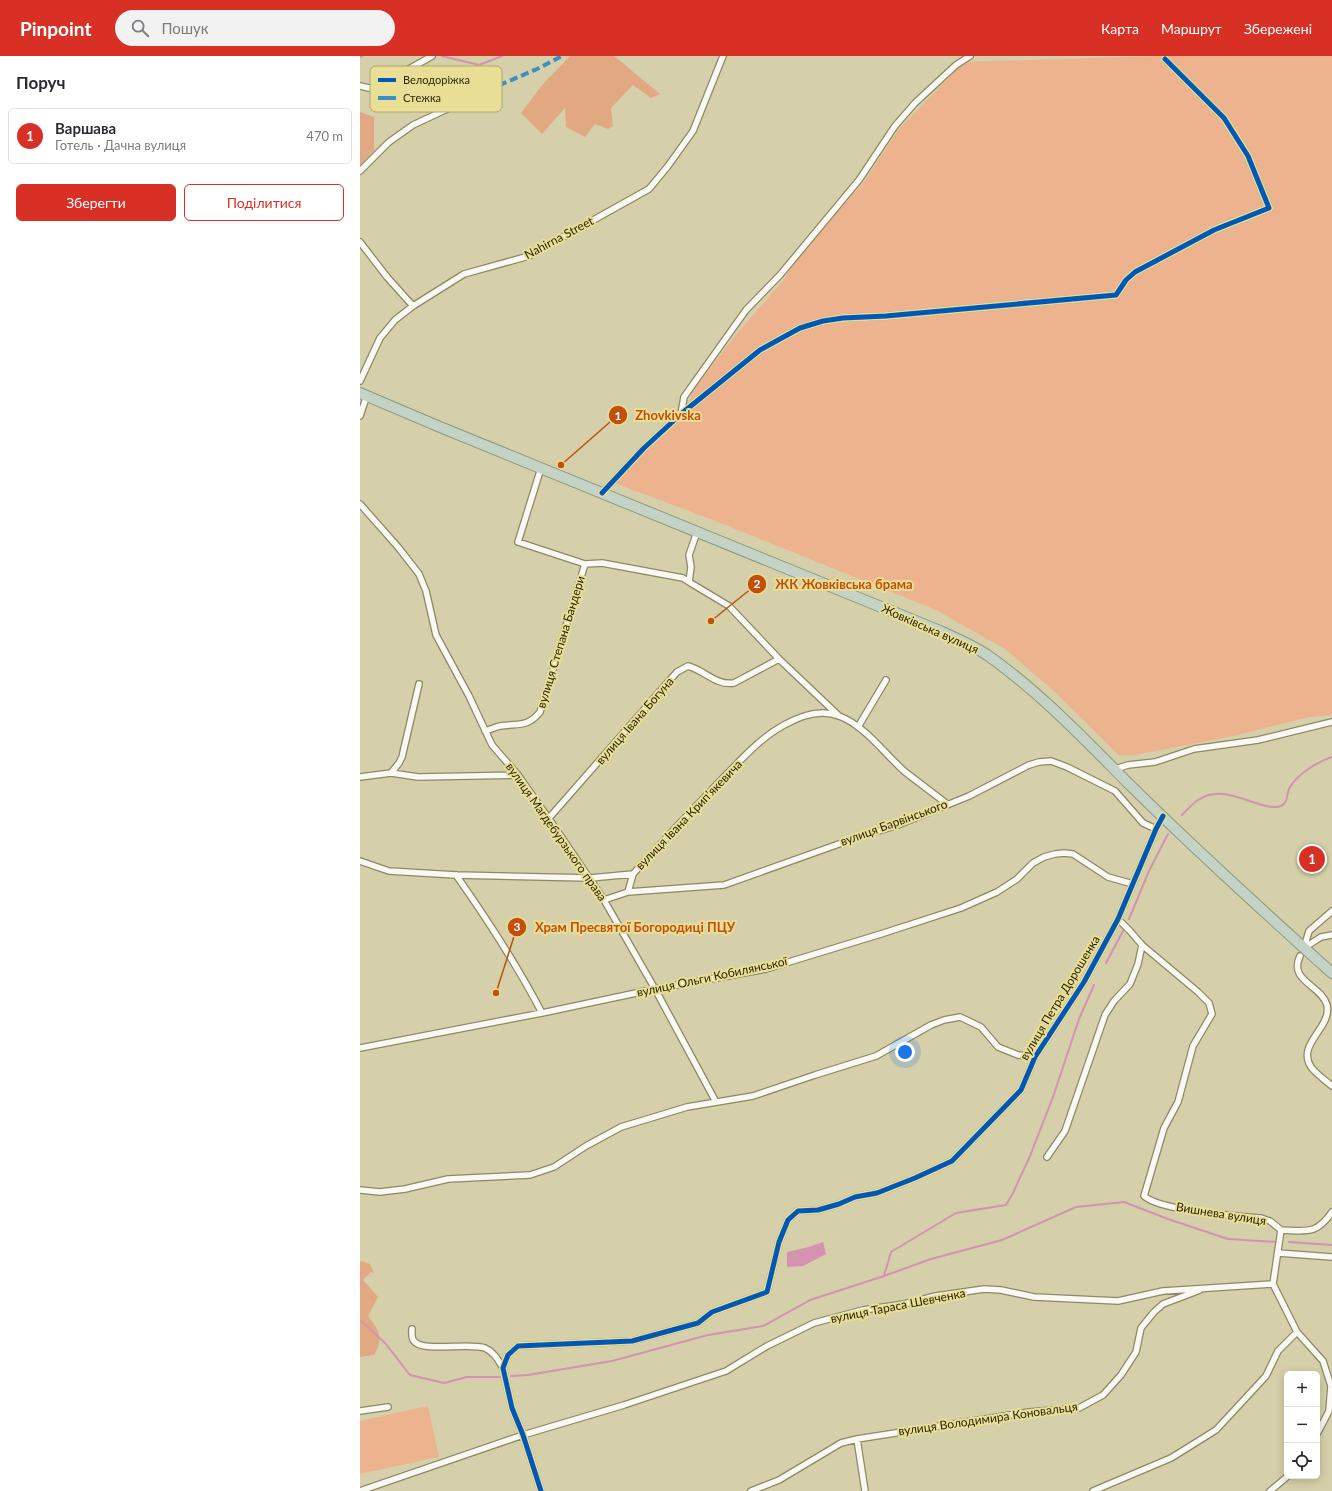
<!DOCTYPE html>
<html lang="uk">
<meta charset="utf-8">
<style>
:root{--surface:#fff;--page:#f2f2f3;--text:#2b2b33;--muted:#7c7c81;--line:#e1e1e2;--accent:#d93025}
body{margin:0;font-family:Lato,sans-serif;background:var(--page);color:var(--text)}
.controls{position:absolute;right:12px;bottom:12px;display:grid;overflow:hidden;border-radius:6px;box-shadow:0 2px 10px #0003}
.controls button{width:36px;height:36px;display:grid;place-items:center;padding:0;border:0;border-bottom:1px solid var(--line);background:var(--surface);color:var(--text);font:20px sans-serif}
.you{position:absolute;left:545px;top:996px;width:14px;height:14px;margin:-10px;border:3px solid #fff;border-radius:50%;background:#1a73e8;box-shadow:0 0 0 6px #1a73e833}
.badge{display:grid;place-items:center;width:26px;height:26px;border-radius:50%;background:var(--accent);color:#fff;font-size:13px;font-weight:700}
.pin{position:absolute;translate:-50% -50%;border:2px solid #fff;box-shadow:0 1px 4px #0006}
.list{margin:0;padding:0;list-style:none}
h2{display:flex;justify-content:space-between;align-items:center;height:52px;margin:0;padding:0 16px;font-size:17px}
h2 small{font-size:13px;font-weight:400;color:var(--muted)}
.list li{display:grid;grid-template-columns:26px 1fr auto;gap:12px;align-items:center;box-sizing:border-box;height:56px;margin:0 8px 8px;padding:0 8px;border:1px solid var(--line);border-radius:6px}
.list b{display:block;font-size:15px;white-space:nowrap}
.list p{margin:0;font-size:13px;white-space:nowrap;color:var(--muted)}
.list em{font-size:13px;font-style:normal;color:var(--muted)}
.actions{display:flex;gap:8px;padding:12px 16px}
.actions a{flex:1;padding:9px 0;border:1px solid var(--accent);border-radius:6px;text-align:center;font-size:14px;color:var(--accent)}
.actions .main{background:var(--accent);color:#fff}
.icon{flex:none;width:22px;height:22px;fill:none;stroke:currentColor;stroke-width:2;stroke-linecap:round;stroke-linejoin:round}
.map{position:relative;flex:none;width:972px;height:1435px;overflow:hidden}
header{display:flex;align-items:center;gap:24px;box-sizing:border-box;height:56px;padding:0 20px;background:var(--accent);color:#fff}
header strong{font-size:19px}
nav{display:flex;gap:22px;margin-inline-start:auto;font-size:14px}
.search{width:280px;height:36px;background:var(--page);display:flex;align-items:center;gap:10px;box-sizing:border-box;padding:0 14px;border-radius:22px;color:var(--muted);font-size:15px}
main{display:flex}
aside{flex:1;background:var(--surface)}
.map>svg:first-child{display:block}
.green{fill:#ecb38e}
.forest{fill:#e1a882}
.water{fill:#d393b1}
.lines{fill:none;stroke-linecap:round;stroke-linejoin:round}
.stream{stroke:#d393b1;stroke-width:2}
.street-casing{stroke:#8c8868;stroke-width:8}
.highway-casing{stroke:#8c997f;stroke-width:12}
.street{stroke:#f9f8f2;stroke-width:5.5}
.highway{stroke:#c5d3c6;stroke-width:10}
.quiet{stroke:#3b8fc6;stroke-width:4;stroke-dasharray:8 4;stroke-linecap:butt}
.cycleway-casing{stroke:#e8de96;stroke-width:8}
.cycleway{stroke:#0057b8;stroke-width:5}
.labels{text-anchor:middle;stroke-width:4;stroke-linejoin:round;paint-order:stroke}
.street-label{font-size:12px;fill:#2b2608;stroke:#e8de96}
.key{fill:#e8de96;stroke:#afa76b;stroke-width:1}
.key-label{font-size:11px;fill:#2b2608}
.leader{fill:none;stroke:#c24f0b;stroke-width:1.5}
.callout-dot{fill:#c24f0b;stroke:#e8de96;stroke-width:1.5}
.mark-label{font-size:12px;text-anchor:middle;font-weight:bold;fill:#fff}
.callout-label{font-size:13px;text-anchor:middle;font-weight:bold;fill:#c24f0b;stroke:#e8de96;stroke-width:4;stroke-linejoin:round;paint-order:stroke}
</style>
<header>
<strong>Pinpoint</strong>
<div class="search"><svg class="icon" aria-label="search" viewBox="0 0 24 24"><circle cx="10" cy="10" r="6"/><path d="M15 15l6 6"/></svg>Пошук</div>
<nav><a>Карта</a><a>Маршрут</a><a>Збережені</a></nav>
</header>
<main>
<aside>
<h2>Поруч<small></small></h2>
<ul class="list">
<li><span class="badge">1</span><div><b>Варшава</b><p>Готель · Дачна вулиця</p></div><em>470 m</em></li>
</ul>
<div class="actions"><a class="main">Зберегти</a><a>Поділитися</a></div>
</aside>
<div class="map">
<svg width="972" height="1435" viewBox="0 0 972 1435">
<rect width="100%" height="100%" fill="#d5d0a9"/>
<path class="green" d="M797,0H972V659L950,661L873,680L817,691L774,699H758L695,636L645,593L576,554L358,466L252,426L325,360L332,336L375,280L423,225L442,193L502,129L539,73L604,6Z
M68,1350L79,1401L0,1418V1365Z"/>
<path class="forest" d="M210,0H254L300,38L291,42L273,29L251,52L253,70L248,73L235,68L225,81L206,71L205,52L182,78L161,57L183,28Z
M0,56L14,61V94L0,109Z
M2,1205L10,1208L14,1217L11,1216L3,1224L18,1241L8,1260C19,1274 24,1282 14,1299L0,1301V1206Z"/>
<path class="water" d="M463,1186L466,1198L443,1210L427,1211V1196L449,1191Z"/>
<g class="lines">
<path class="stream" d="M82,0L119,9L142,0
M0,1L2,0
M822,759C827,754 832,748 838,744C860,729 884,745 906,750C911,751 916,752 921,750C929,746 926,737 930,731C938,718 957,706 972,701
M769,863L789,815L808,778
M746,907L763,875
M929,1186L972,1189
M524,1220L571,1203L642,1184L716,1151L764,1146L808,1163L868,1183L917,1186
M0,1264L25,1287L50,1319L84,1327L107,1321H141
M151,1320L168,1319L252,1305L348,1279L403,1270L450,1244L524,1220L531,1196L596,1157L646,1149L653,1137L670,1100L693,1041L719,963L734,929"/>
<g class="street-casing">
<path id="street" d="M0,30L9,32L17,31L72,0
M0,115L29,86L53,69L128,34
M0,186L27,221L53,250
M0,325L20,282L35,264L53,250L104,218L169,200L289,133L308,110L333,75L363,0
M321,358L324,341L386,254L420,219L499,124L535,70L555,47L596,9L610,0
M0,360L7,339
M181,412L158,486L225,508L242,507L323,522L329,526
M242,437L284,392L321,358L400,294L440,272L463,265L483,262L526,260L756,239L766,224L775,216L854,174L909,152L888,100L864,62L805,3
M0,448L38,491L59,518L66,535L76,579L109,640L132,689L158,719L194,770L244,844L295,933L356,1046
M337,476L329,499L331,511L329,526L369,550L419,603L479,660
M498,671L526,624
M125,675C130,674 135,671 140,670C158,667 167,672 180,656L225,508
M755,713L768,709L795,706L834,693L898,684L972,666
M31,717L39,707L42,701L59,628
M0,721L31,717L58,721L158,719
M189,762L317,616L328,610C344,614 356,630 374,627L419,603
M0,805L29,815L96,819L230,822L273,818C302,786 332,754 362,723C381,704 400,682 424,669C440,660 461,653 479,660C504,669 524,697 544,715C558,726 573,737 587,748
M273,818L268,836L364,829L490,784L538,769L609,740L669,709L679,706L691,705L707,711L755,735L783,767L796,773
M96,819C127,863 157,909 182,957
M244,844L268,836
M758,863L770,875L782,889L838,936L849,947L852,958L833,990L818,1046L804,1072L784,1140C801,1155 876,1160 901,1162L910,1165L921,1174
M944,892L949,875L972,855
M944,892L961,881L972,879
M940,900C928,925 961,929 967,949C972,972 936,988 951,1011C956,1018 965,1024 972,1030
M0,992L182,957L295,933L406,913L524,877L601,852L637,836L657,823L673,807L684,801L695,798L704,797L713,798L748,821L773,828
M687,1101L705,1075L745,959L754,945L770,928L778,908L782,889
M0,1134L20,1136L45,1133L88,1123L170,1119L194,1111L226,1090L261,1071L327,1051L393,1040L455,1019L516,1000L571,969L584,964L600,961L621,971L638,991L658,999L675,1001
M921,1174C947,1175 956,1179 972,1156
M918,1197L972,1201
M913,1228L937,1276L963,1305L971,1330L969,1355L957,1378
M913,1228L921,1174
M52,1273C52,1277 51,1282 54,1285C63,1297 109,1286 125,1292C134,1296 138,1304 143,1312
M0,1355L28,1351
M497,1383L505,1435
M0,1435L163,1379L264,1349L366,1315L407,1290L454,1267L503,1254L544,1248L576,1240L624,1233L641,1234L674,1241L758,1245L803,1235L913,1228
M181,1435L163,1379L152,1352L143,1312L148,1299L158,1290L272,1285L338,1267L352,1256L407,1236L419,1186L428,1164L438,1155L458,1154L479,1148L495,1141L517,1137L555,1122L592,1105L661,1034L675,1001L724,926L758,863L796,773L803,760
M391,1435L419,1424L481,1387L497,1383L669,1356L719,1352L743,1339L761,1319L776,1296L781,1272L794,1256L803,1248L840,1234
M733,1435L811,1402L856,1374L906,1320L918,1295L937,1276
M910,1435L928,1420"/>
</g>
<g class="highway-casing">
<path id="highway" d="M0,337L80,371L580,575C597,583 615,590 630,601C682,638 726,685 771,730C836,794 904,856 972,917"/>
</g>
<use href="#street" class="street"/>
<use href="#highway" class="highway"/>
<path class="quiet" d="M128,34L177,13L202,0"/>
<g class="cycleway-casing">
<path id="cycleway" d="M242,437L284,392L321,358L400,294L440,272L463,265L483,262L526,260L756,239L766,224L775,216L854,174L909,152L888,100L864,62L805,3
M181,1435L163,1379L152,1352L143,1312L148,1299L158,1290L272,1285L338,1267L352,1256L407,1236L419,1186L428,1164L438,1155L458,1154L479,1148L495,1141L517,1137L555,1122L592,1105L661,1034L675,1001L724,926L758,863L796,773L803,760"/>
</g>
<use href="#cycleway" class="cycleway"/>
</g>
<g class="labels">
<g class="street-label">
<text transform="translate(199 182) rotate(-28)" y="4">Nahirna Street</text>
<text transform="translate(570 573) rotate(24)" y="4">Жовківська вулиця</text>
<text transform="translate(201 586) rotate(-73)" y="4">вулиця Степана Бандери</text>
<text transform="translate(275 665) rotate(-49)" y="4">вулиця Івана Богуна</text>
<text transform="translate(329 759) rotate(-46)" y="4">вулиця Івана Крипʼякевича</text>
<text transform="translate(534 767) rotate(-20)" y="4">вулиця Барвінського</text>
<text transform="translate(196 776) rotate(55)" y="4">вулиця Магдебурзького права</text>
<text transform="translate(352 921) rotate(-12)" y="4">вулиця Ольги Кобилянської</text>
<text transform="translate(700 942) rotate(-59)" y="4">вулиця Петра Дорошенка</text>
<text transform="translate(861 1158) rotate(9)" y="4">Вишнева вулиця</text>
<text transform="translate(538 1250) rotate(-11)" y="4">вулиця Тараса Шевченка</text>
<text transform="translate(628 1363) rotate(-8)" y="4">вулиця Володимира Коновальця</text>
</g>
</g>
<rect x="10" y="10" width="132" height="46" rx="6" class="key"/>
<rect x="18" y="22" width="18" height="4" fill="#0057b8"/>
<rect x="18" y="40" width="18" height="4" fill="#3b8fc6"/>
<g class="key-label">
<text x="43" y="28">Велодоріжка</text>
<text x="43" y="46">Стежка</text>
</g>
<path class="leader" d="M201 409L258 359M351 565L397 528M136 937L157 871"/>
<g class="callout-dot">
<circle cx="201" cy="409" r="4"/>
<circle cx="351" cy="565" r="4"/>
<circle cx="136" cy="937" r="4"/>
<circle cx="258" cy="359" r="10"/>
<circle cx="397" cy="528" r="10"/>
<circle cx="157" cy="871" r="10"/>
</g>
<g class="mark-label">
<text x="258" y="364">1</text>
<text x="397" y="532">2</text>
<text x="157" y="875">3</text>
</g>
<g class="callout-label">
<text x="308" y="364">Zhovkivska</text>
<text x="484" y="533">ЖК Жовківська брама</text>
<text x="275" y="876">Храм Пресвятої Богородиці ПЦУ</text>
</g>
</svg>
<div class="controls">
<button>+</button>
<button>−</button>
<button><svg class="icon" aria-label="locate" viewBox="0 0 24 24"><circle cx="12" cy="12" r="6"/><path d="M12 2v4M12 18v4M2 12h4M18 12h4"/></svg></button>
</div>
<div class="you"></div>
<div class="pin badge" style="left:952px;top:803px">1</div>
</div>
</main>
